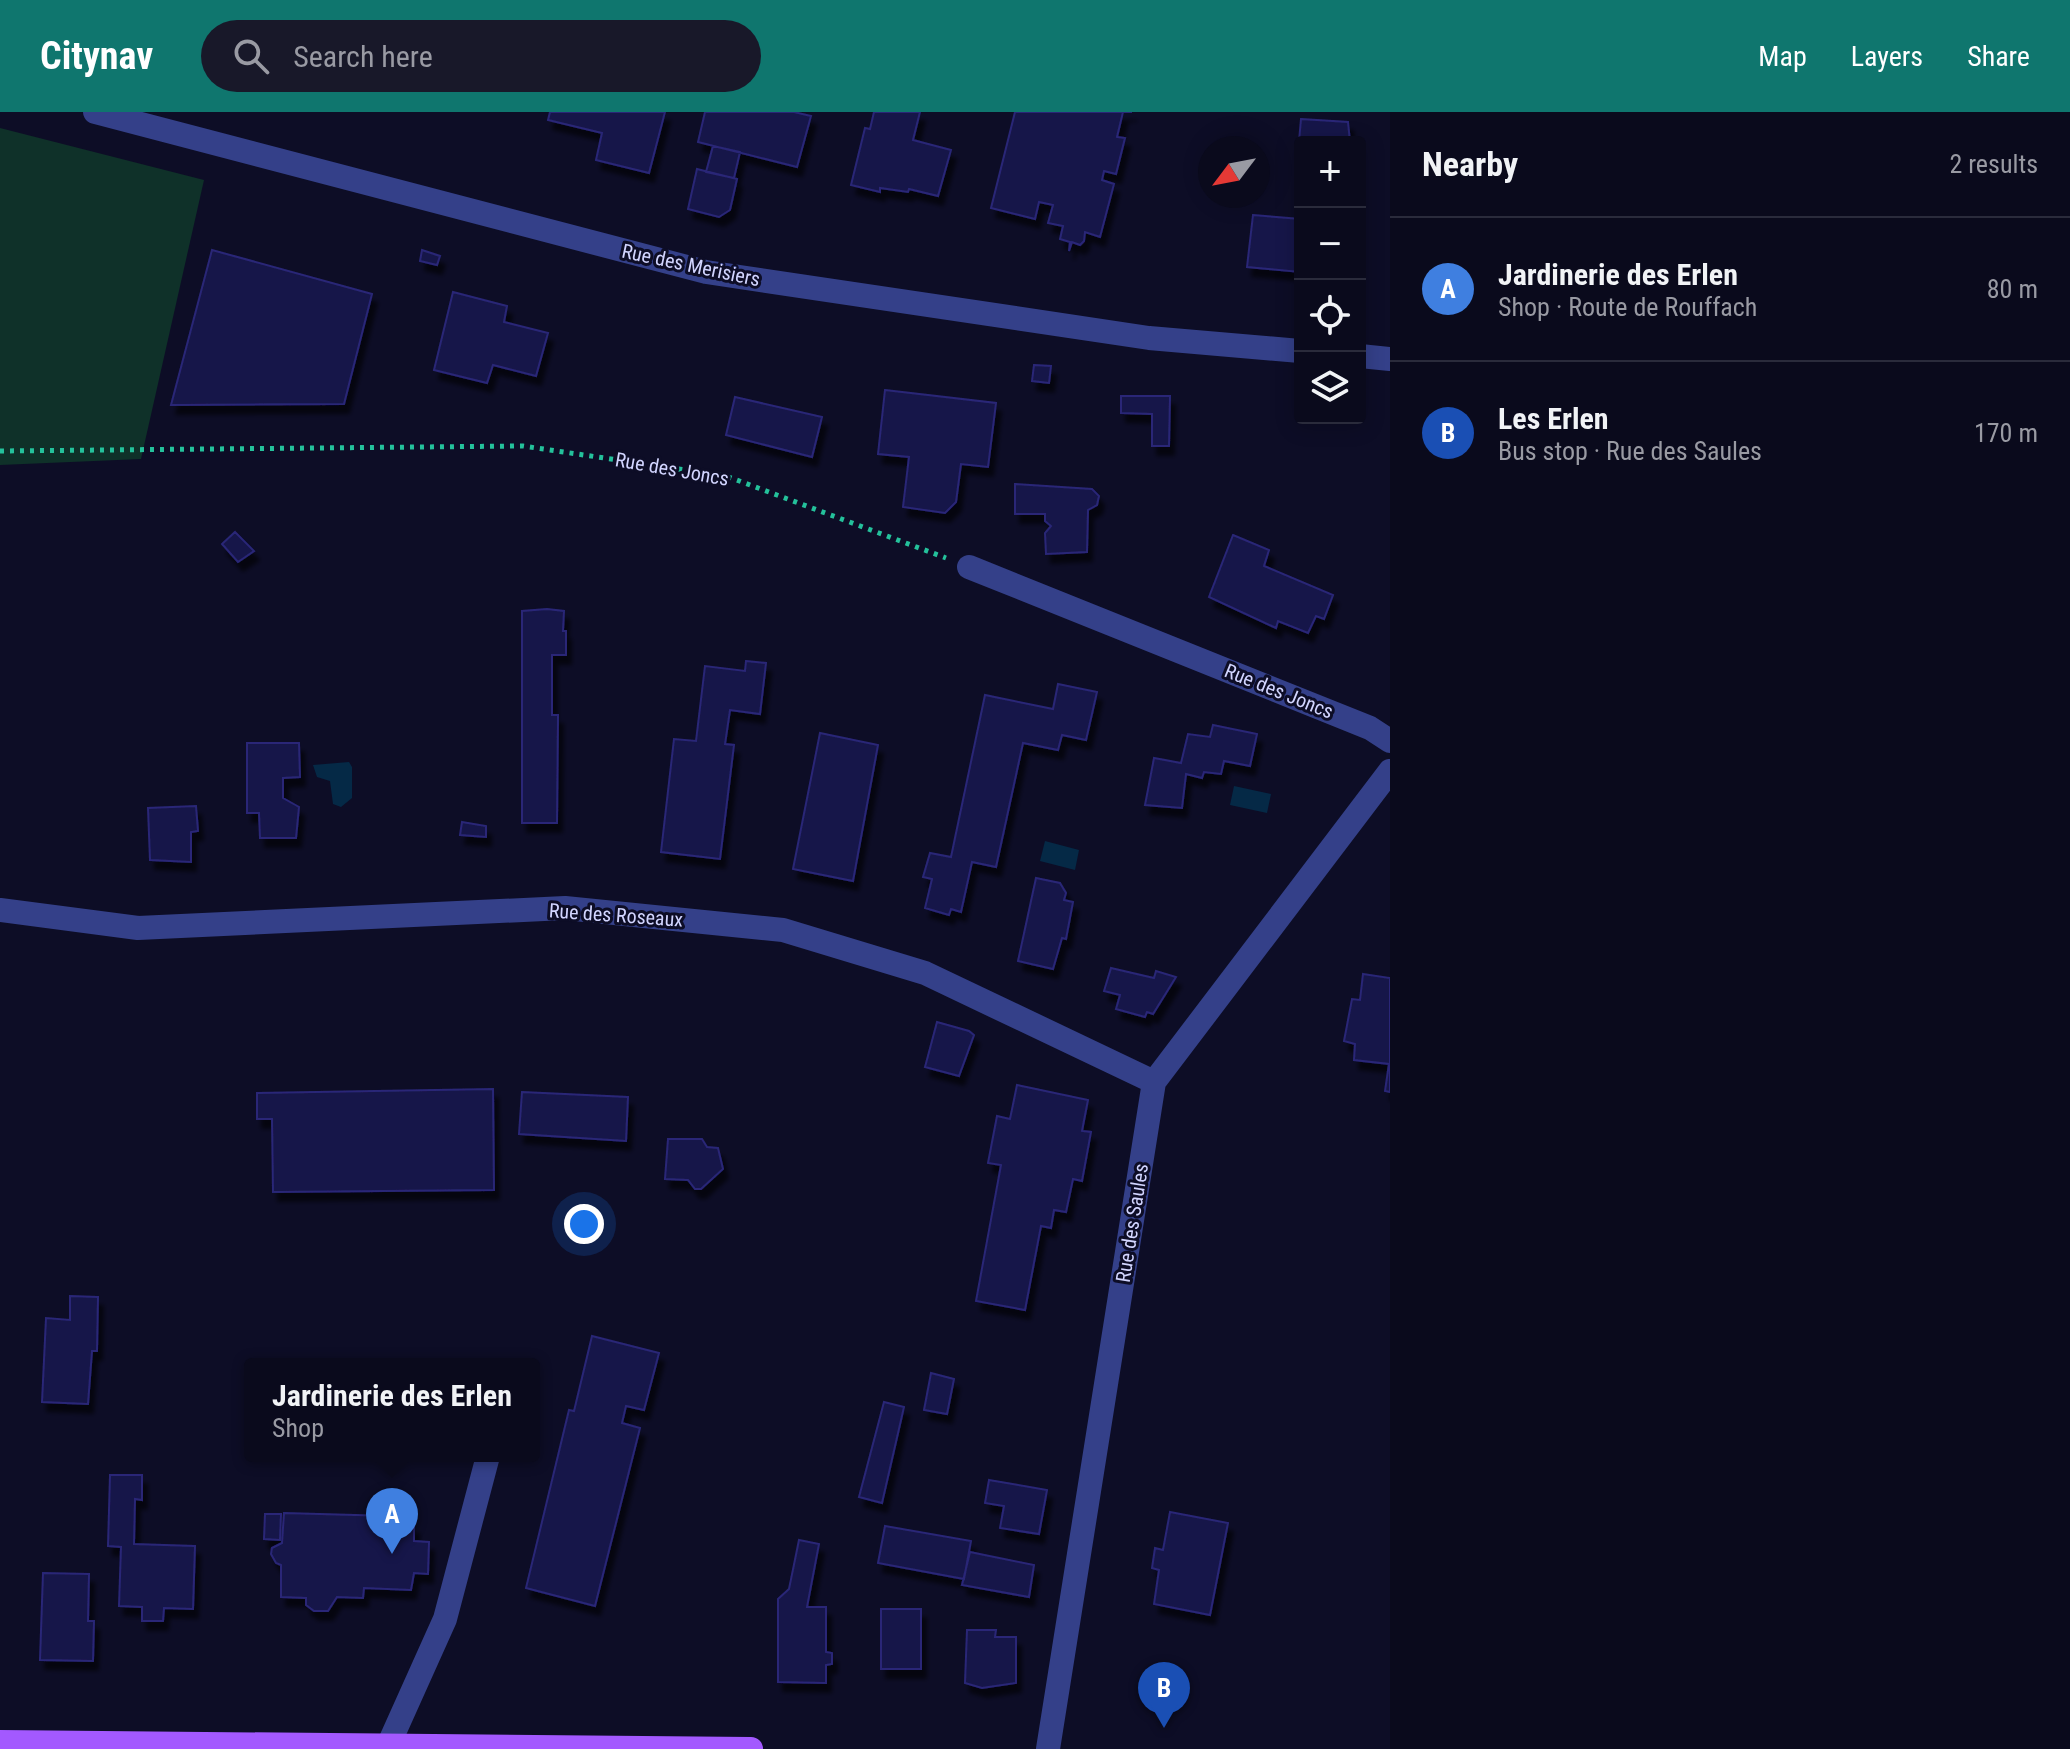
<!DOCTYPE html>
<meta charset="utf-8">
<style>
:root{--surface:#0a0a1c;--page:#181829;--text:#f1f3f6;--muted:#999aa3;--line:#2a2b3b;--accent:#0f766e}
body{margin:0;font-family:"Roboto Condensed",sans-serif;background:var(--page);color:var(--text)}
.controls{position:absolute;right:24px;top:24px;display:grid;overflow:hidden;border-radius:8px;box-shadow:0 4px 20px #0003}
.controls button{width:72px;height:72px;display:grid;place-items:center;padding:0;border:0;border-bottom:2px solid var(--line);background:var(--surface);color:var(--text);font:40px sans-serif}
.compass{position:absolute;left:1198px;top:24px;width:72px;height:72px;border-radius:50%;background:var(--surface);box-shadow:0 4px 20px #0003;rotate:238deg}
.you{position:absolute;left:584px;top:1112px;width:28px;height:28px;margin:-20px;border:6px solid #fff;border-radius:50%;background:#1a73e8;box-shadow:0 0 0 12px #1a73e833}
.badge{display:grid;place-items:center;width:52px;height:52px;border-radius:50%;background:var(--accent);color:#fff;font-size:26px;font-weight:700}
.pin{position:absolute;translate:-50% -66px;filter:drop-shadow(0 2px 4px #0008)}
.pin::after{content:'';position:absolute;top:42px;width:28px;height:24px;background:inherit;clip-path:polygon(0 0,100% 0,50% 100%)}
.popup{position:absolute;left:244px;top:1246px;width:296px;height:104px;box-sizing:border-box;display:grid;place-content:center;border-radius:8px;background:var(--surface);filter:drop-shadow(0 2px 6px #0005);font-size:26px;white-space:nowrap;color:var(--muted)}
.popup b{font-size:30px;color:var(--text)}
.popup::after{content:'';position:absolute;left:50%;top:100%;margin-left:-16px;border:16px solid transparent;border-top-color:var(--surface)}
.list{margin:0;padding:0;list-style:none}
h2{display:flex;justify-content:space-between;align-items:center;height:104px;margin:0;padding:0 32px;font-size:34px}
h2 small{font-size:26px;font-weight:400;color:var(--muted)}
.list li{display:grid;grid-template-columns:52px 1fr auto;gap:24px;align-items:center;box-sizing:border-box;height:144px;padding:0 32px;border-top:2px solid var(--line)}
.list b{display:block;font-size:30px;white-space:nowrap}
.list p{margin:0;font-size:26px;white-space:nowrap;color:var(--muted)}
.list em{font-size:26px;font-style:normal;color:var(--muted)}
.icon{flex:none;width:44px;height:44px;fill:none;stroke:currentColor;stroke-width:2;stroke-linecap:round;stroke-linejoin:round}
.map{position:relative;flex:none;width:1390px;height:1637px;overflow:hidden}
header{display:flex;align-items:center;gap:48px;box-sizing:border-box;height:112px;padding:0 40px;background:var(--accent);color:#fff}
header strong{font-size:38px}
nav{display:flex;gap:44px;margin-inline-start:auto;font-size:28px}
.search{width:560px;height:72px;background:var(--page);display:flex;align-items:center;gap:20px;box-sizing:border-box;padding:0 28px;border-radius:44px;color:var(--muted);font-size:30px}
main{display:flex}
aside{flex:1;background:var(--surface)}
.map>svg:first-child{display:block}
.green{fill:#0f3129}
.water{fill:#052946}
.building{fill:#181749;stroke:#292777;stroke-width:2;filter:url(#shadow)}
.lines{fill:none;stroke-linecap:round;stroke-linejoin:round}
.path{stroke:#24c19b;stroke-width:5;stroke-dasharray:4 6;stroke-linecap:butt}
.minor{stroke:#344089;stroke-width:24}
.major{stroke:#a359ff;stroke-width:24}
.labels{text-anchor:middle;stroke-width:6;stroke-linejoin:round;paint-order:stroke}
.street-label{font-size:20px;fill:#d2d5ff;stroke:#0d0d26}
</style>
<header>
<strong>Citynav</strong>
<div class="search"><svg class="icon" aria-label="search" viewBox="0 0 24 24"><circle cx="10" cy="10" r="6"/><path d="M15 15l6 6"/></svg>Search here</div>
<nav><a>Map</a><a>Layers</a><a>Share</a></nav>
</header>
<main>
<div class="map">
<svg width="1390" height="1637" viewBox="0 0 1390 1637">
<defs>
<filter id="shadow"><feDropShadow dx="5" dy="9" stdDeviation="2" flood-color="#0009"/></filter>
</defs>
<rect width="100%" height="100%" fill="#0d0d26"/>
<path class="green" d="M0,16L204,68L141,347L0,353Z"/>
<path class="water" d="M349,650L352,655V686L341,695L333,692L330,669L317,665L313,653Z
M1234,674L1271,682L1267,701L1230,693Z
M1045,729L1079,738L1075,758L1040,749Z"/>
<path class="building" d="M550,0H665L649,61L596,48L602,21L548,8Z
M705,0H794L811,4L797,55L698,30Z
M874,0H920L913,28L951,38L938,84L909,77L908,80L880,76V80L851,73L865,16L870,17Z
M1015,0H1132H1123L1117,25L1125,26L1116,62L1104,59L1102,68L1114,72L1100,125L1085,120L1084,129L1080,133L1072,130L1069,139L1070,130L1060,127L1063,114L1048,111L1053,93L1039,90L1035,107L991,96Z
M1301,7L1348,10L1350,30H1300V52H1297Z
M713,34L740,40L734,66L706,60Z
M697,57L737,67L730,98L719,105L688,97Z
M1253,103L1300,107V160L1247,155Z
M212,138L372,182L344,292L171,293Z
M422,138L440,144L437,153L420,149Z
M453,180L507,194L504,210L548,221L536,264L493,253L487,271L434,258Z
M1034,253L1051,254L1049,271L1032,269Z
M885,278L996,291L988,355L961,352L956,390L945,401L903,395L909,345L878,342Z
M1121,284H1170L1169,334H1152V302L1121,301Z
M735,285L822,305L812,345L726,323Z
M1015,372L1092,377L1099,384L1097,393L1088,398L1087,440L1046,442L1045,421L1051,414L1045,409V402H1015Z
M235,420L254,439L238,450L222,432Z
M1233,423L1269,438L1264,454L1333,483L1324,507L1316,504L1308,521L1278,509L1276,516L1209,485Z
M547,497L564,499L563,519H566V543H552V603H558L557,711H522V499Z
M746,549L766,551L760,602L730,598L725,632L734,633L720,747L661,740L674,627L696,629L705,554L745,559Z
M1058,572L1097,580L1086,628L1062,623L1058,638L1023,631L996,755L972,750L961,800L951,797L949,803L925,796L932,767L923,765L930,741L951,745L985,583L1053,597Z
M1213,613L1257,622L1250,654L1224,649L1221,662L1204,660L1202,666L1186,662L1182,696L1145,693L1154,646L1181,651L1188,622L1210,625Z
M820,621L878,633L853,769L793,757Z
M247,631H299L300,665L283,666V686L299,695L296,726H260L259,701H247Z
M196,694L198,719L191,720V750L150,748L148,696Z
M462,710L486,714V725L460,723Z
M1036,766L1060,771L1066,781L1064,788L1073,790L1066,827L1062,826L1053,857L1018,849Z
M1111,856L1154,866L1156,859L1176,865L1153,902L1147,900L1145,905L1116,897L1120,883L1104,879Z
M1363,862L1390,866V980L1385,979L1389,952L1354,948L1355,932L1344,929L1352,887L1360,888Z
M937,910L969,919L974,923L959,964L925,955Z
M1017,973L1088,988L1082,1019L1091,1020L1082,1069L1073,1067L1066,1100L1054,1098L1051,1116L1041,1114L1025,1198L976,1189L1001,1053L988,1051L997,1004L1010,1007Z
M493,977L494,1078L273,1080L272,1007H257V981Z
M522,980L628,985L626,1029L519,1022Z
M668,1027H702L707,1035L718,1036L723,1057L701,1077H695L688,1068L665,1067Z
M70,1184L98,1185L97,1239H92L88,1292L42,1290L46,1206L70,1208Z
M592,1224L659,1241L644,1298L626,1294L622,1311L640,1316L595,1494L526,1476L569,1298L574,1299Z
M931,1261L954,1267L947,1302L924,1298Z
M884,1290L904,1295L882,1391L859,1385Z
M110,1363H142V1388L135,1387L134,1432L195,1434L193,1497L164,1496L163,1509H142V1495L119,1494L121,1435L108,1434Z
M989,1368L1047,1378L1039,1422L1000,1416L1004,1394L985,1391Z
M1170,1400L1228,1411L1210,1503L1154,1492L1159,1458L1152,1456L1155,1436L1163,1438Z
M284,1401L390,1404L389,1410L414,1413V1429L429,1430L428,1462L414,1461L411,1478L364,1476L363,1486L337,1485L328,1499H314L306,1493V1486L281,1485V1453L276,1451L271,1442L272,1436L282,1431Z
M265,1402H281L280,1428L264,1427Z
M885,1414L971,1429L964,1467L878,1451Z
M799,1428L819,1432L807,1495H826V1540L832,1541V1552L826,1553V1571L778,1570V1487L789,1477Z
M970,1440L1034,1453L1029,1485L962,1473Z
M43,1461L89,1462L88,1509H94L93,1549L40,1548Z
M881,1497H921V1557H881Z
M967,1518H996L995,1525H1016V1571L982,1576L965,1571Z"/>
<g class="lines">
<path class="path" d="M0,339L523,334L726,364L946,446"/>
<path class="minor" d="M95,0L706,160L1149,226L1300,239
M1360,244L1390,247
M969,455L1370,616L1390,629
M0,798L138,816L565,796L783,818L925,861L1154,970
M388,1634L445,1507L488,1344
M1048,1637L1154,970L1390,659"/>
<path class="major" d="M0,1630L751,1637"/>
</g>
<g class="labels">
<g class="street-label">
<text transform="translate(691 153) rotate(12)" y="7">Rue des Merisiers</text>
<text transform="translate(672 357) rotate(10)" y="7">Rue des Joncs</text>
<text transform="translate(1279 579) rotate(22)" y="7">Rue des Joncs</text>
<text transform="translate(616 803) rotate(4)" y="7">Rue des Roseaux</text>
<text transform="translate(1132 1111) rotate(-81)" y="7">Rue des Saules</text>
</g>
</g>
</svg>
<div class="controls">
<button>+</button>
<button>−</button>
<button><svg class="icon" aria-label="locate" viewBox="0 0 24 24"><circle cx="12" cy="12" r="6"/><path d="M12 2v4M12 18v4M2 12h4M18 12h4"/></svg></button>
<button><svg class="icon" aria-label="layers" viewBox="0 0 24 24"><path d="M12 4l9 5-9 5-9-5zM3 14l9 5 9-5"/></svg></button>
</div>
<svg class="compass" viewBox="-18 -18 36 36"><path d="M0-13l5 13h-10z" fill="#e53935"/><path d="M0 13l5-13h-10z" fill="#999aa3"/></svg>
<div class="you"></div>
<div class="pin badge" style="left:392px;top:1442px;background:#3f7fe0">A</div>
<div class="popup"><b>Jardinerie des Erlen</b>Shop</div>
<div class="pin badge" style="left:1164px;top:1616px;background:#1a4fb4">B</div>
</div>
<aside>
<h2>Nearby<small>2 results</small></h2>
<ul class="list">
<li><span class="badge" style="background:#3f7fe0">A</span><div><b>Jardinerie des Erlen</b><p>Shop · Route de Rouffach</p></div><em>80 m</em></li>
<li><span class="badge" style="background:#1a4fb4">B</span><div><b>Les Erlen</b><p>Bus stop · Rue des Saules</p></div><em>170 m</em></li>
</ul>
</aside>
</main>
